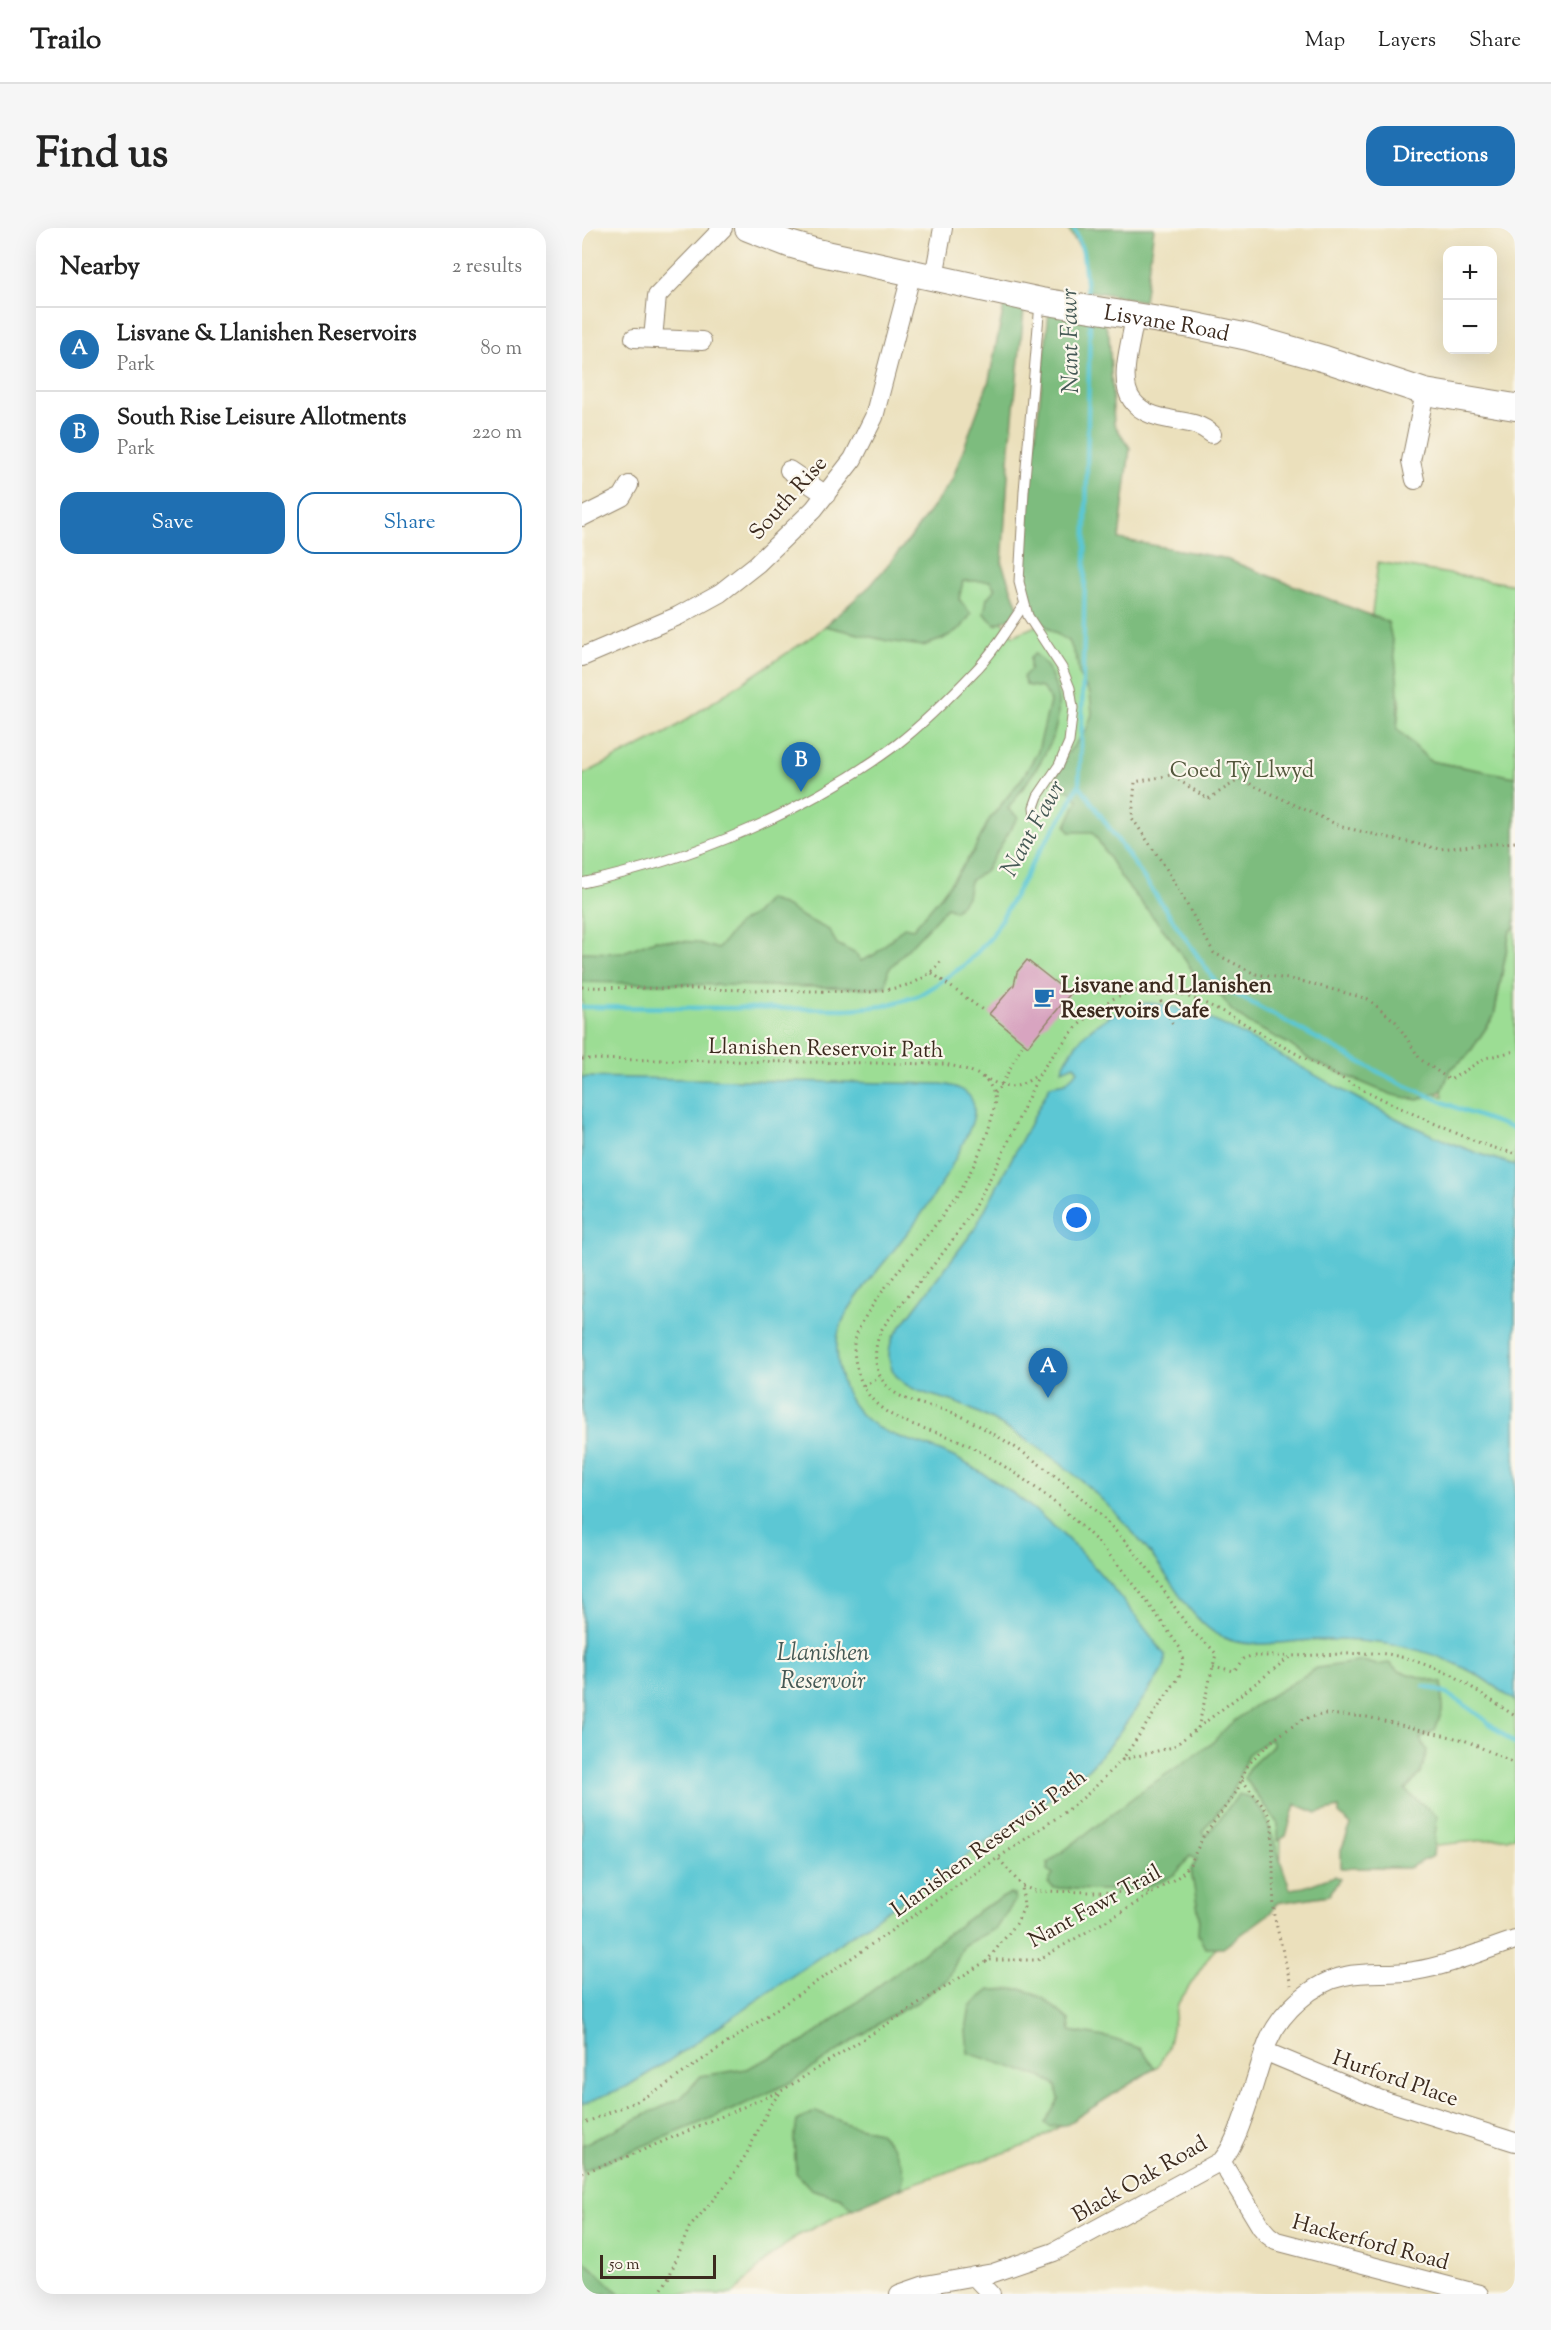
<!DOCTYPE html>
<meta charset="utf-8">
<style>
:root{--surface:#fff;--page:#f6f6f6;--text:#222;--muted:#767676;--line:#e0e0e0;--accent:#1f6fb2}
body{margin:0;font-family:"Sorts Mill Goudy",serif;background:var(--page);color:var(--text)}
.controls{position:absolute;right:18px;top:18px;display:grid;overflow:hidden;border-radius:12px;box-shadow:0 6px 24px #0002}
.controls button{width:54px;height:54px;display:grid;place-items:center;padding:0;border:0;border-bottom:2px solid var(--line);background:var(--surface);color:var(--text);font:30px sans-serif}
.scale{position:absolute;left:18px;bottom:15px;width:116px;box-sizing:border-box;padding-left:6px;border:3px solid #3b2a1e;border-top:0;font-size:16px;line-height:21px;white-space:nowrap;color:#3b2a1e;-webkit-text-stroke:4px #fbf7ec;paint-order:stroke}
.you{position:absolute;left:495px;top:990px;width:21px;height:21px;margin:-15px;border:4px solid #fff;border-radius:50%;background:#1a73e8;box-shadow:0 0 0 9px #1a73e833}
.badge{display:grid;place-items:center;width:39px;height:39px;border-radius:50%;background:var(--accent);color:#fff;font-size:20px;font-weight:700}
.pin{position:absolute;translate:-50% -50px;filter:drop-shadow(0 2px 3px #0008)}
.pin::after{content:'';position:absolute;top:32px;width:21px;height:18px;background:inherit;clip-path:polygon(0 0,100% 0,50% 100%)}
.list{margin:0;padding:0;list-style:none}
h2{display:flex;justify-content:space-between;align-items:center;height:78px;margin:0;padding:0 24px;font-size:26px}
h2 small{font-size:20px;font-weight:400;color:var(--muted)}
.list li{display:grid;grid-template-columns:39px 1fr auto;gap:18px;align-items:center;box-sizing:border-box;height:84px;padding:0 24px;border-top:2px solid var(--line)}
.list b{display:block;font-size:22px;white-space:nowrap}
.list p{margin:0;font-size:20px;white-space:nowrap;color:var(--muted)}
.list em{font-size:20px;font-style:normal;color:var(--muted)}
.actions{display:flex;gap:12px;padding:18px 24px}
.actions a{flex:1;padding:14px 0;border:2px solid var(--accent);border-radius:18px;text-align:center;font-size:21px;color:var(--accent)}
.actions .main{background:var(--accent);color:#fff}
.map{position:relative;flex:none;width:933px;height:2066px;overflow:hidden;border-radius:18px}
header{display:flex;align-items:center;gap:36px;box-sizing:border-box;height:84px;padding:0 30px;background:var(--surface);border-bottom:2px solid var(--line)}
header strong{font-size:28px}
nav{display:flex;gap:33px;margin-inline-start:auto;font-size:21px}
.intro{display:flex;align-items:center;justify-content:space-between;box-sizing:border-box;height:144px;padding:0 36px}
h1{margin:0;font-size:42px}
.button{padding:15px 27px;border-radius:18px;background:var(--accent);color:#fff;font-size:21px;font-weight:700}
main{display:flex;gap:36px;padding:0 36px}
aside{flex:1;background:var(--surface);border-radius:18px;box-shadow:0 6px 24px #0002}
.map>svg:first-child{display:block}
.green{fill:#9cdd94;stroke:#6c8459;stroke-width:1.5}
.forest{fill:#7dbc7e;stroke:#5c734e;stroke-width:1.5}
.water{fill:#5bc7d4;stroke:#4b7879;stroke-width:1.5}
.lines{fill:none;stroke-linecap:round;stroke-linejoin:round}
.stream{stroke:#5bc7d4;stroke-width:4.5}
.building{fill:#d8a4c0}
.service-casing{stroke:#93856d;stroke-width:11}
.minor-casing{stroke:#93856d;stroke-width:20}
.secondary-casing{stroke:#93856d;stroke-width:28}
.path{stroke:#93856d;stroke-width:3;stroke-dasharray:1.5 4.5;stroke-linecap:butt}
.service{stroke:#fff;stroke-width:9}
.minor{stroke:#fff;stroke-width:18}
.secondary{stroke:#fff;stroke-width:26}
.labels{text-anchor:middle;stroke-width:4.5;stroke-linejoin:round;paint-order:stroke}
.street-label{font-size:22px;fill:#3b2a1e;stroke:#fbf7ec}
.park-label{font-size:22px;fill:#53573c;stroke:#fbf7ec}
.poi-label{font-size:22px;font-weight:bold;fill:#3b2a1e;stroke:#fbf7ec;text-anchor:start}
.water-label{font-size:24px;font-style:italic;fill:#455955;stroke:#fbf7ec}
</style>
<header>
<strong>Trailo</strong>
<nav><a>Map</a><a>Layers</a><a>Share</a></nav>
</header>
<div class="intro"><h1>Find us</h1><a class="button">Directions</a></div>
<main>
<aside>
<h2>Nearby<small>2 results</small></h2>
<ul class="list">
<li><span class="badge">A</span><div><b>Lisvane &amp; Llanishen Reservoirs</b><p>Park</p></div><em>80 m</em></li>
<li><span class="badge">B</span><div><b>South Rise Leisure Allotments</b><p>Park</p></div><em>220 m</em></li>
</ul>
<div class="actions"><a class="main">Save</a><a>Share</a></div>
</aside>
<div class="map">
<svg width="933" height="2066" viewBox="0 0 933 2066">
<rect width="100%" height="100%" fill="#fbf7ec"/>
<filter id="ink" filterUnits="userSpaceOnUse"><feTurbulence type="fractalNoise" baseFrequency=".0167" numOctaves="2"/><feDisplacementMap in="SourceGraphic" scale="12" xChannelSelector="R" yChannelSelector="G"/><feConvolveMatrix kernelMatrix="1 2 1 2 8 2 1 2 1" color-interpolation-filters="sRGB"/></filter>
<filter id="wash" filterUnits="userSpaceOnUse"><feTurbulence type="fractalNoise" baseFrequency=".008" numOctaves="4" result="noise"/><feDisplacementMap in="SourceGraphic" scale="24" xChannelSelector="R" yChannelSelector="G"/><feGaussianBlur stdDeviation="1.35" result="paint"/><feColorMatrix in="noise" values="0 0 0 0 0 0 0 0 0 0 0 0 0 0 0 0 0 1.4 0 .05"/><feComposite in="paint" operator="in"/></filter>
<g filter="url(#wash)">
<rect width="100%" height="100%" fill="#ebe0bc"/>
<path class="green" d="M796,334L933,357V549L848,533L815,501L818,472L790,386Z
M391,346L417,355L406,387L415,397L420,393L431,408L469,391L475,392L811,848L861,868L860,863L868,842L886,827L912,788L928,703L933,699V1609L806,1622L795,1577L707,1565L699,1605L698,1670L644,1710L628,1727L595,1777L586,1820L576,1838L451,1915L301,1966L215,2008L188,2029L151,2066H0V547L84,505L231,408L243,398L309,406L383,381L377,371V356Z"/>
<path class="forest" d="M485,0H572L562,73L504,62L501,24Z
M422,78L442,82L428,219L420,336L436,379L430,390L413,396L402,386L405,370L413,361L408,353H381L377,371L389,386L380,399L361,411L341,418L306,413L243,398L289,357L329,309L370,252L407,152Z
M467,84L521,91L527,107L532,196L548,220L537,311L641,330L806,394C815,430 818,465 815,501L848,533L933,549V699L928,703L912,788L886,827L868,842L860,863L836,872L811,867L793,860L730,833L705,815L668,796L649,782L639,768L619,756L589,711L540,651L511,604H488L484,598L496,572L487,562L475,560L476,546L486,525L505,501L510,486L508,465L497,448L495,432L487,413C445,392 445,374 441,329Z
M453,426C463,433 467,441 471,452C491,500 452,543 426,581L436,589L404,642L388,653L385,669L373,683L365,679L306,742L304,758L289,760L0,754V724L39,725L73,712L114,714L136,721L156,696L173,686L186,671L207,680L219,688L247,702L255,716L274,726L279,733L292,727L322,699L331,701L359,668L391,624L407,592L441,549L456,523L468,474L466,467L460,460L444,457L441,449L448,442V430Z
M781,1433L795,1437L807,1435L816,1443L860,1455V1483L853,1502L838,1510L845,1522L839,1545L823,1562L855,1588L851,1628L826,1640H759V1622L769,1597L757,1586V1580L735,1585L713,1576L704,1608L696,1613V1596L663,1550L666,1541L691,1517L688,1511L666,1526L650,1566L620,1604L624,1608L657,1566L670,1570L683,1587L708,1661L722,1659L752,1648L758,1651L747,1667L695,1675L688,1685L641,1720H623L616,1706L617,1688L609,1642L615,1631L608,1628C604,1633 599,1641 593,1646C560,1669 509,1661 472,1660L466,1655L471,1646L465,1642L466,1635L561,1562L629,1516L647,1497L672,1478L735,1440Z
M427,1666L432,1667L433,1673L414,1700L382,1717L366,1751L334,1775L307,1789L209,1854L152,1881L0,1943V1917L99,1870L119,1848L164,1841L223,1813L399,1681Z
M442,1761L462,1771L487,1792L488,1803L528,1810L559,1821L573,1840L483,1897L468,1899L463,1895L477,1871L474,1858L462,1850L386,1825L384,1802L388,1778L408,1762Z
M234,1883L268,1897L296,1904L310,1918L320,1936L322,1948L319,1960L270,1981L259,1970L229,1961L214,1945L212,1913L215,1893Z
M0,2030L38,2066H0Z"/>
<path class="water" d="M564,775C623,776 705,833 758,861C814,892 872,920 933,937V1473C919,1464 906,1453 892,1445C842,1417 790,1411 734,1412C705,1413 667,1422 640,1409C608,1394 587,1347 564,1320C534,1283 498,1248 458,1221C432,1204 404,1187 375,1175C356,1168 331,1165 317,1151C305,1139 305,1123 311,1109L392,1002L468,858L483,855L496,843L492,837L480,842C493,806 528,782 564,775Z
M0,849L360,856C376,858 394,865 392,885C391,897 384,909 379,919C363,953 342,985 318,1014C301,1037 281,1058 266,1083C259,1095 254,1106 255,1121C256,1147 263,1172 283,1190C302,1207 325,1211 348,1219C364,1225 379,1232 393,1241C472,1285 530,1355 583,1427V1436L580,1443C553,1482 528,1523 492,1554L85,1834L44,1859L0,1876Z"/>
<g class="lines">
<path class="stream" d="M492,0L501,24L506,73
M497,556L635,756L813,853L882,883L933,901
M0,779L267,781L301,778L336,768L354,757L385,735L410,708L455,627L485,581L497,556L500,494L508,88
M842,1458C874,1464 908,1497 933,1516"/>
</g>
<g id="blocks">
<path class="building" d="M445,732L488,766L446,818L407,786L432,757L435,744Z"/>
</g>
</g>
<g filter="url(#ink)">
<use href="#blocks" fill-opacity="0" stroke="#93856d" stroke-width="1.5"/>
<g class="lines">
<g class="service-casing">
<path id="service" d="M453,588L452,579L456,568L477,537L487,514L491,480L488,460L480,440L446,388L437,354L442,263L458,75
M0,655C111,631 222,585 314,517C340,497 370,467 393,443C412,424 426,399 442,377"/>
</g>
<g class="minor-casing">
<path id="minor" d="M352,49L361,0
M553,88C546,134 524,181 587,191C606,195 615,194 630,206
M52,110L120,113
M71,111L75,68L141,0
M207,242L244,267
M833,252L829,233L843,164
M0,289L40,269L47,257
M0,429L96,388L138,365L175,336L232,281L271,231L292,189L330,44
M682,1823L797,1871L933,1914
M639,1933L679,1999L686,2007L694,2013L897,2066
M392,2048L409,2066
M317,2066L343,2057L411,2045L472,2024L639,1933C659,1913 674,1844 686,1814C698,1785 731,1754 763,1748C786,1743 809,1747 832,1743C866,1738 900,1723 933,1712"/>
</g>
<g class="secondary-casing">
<g id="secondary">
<path id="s1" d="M166,0L207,16L235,24L459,73L609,97L666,109L743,131L843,164L933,179"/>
</g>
</g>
<path class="path" d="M933,614L857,621L760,599L658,551L626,571L589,547L553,554L550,590L586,643L632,725L673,746L719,753L786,771L814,794L838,831L868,852L903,830L933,823
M350,745L402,783
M0,759L288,764C320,759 340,758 361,731
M573,762L592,798
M0,831L363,836C379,840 397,843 407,856C417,870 411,885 407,900C398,927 383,957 366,980C346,1010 273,1087 272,1117C272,1140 280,1164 297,1178C322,1200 364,1203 392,1220C443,1249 491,1285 530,1330C555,1358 576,1389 598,1420L601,1433L597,1449L540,1532L508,1564L486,1582L82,1858L55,1873L0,1896
M401,849C427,862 432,863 457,846
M412,865L419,858L441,815
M282,1158L298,1149
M631,1438L652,1443L661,1431L669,1428H707
M616,1500L634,1426C627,1416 616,1410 607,1400C592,1379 579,1357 563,1337C521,1284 467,1238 408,1204C397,1198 385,1190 372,1185C350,1177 322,1176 305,1158C290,1142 291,1117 301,1099C332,1059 369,1020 394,976C410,948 424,919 437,890C446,872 453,850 466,834C490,802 521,763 565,762C610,760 664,797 702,819C753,847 803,874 856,897C881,908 906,920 933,925
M540,1532L591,1519L709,1428L789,1425L806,1426L828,1431L871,1447L933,1488
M660,1552L684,1582L690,1595L692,1687L709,1757
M417,1631L440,1658L453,1663L569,1665
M404,1734L434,1696L442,1679L440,1658
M0,1945L47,1928L201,1862L398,1737L409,1732H456L543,1682L599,1647L608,1636L621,1609L655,1563L664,1540L671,1531L692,1511L721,1491L743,1486L785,1489L882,1512L933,1535
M77,2066L87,2049L107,2000L147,1953L165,1925L189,1876L199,1864"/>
<use href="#service" class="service"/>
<use href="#minor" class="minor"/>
<use href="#secondary" class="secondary"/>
</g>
</g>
<defs>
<g id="cafe-bare" transform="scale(1.62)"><path d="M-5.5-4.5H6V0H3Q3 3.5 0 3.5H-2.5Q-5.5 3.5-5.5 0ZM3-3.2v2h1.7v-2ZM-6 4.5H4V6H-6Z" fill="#1f6fb2" stroke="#fbf7ec" stroke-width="2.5" paint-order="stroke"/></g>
</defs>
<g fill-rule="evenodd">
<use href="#cafe-bare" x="462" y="769"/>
</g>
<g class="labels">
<g class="street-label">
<text dy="8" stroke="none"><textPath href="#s1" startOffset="430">Lisvane Road</textPath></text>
<text transform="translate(205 269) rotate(-48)" y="8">South Rise</text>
<text transform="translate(244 819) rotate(1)" y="8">Llanishen Reservoir Path</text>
<text transform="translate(406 1614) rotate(-36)" y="8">Llanishen Reservoir Path</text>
<text transform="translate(512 1677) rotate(-29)" y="8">Nant Fawr Trail</text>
<text transform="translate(814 1849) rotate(19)" y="8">Hurford Place</text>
<text transform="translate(557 1950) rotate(-30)" y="8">Black Oak Road</text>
<text transform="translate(789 2013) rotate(15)" y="8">Hackerford Road</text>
</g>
<g class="park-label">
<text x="660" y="549">Coed Tŷ Llwyd</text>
</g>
<g class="poi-label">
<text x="479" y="764">Lisvane and Llanishen<tspan x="479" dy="25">Reservoirs Cafe</tspan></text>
</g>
<g class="water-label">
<text transform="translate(487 113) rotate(-91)" y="8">Nant Fawr</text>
<text transform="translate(450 600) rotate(-61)" y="8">Nant Fawr</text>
<text x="241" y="1432">Llanishen<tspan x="241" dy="28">Reservoir</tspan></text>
</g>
</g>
</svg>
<div class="controls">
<button>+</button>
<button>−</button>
</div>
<div class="scale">50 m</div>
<div class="you"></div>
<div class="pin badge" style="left:466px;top:1170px">A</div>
<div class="pin badge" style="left:219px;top:564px">B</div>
</div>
</main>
